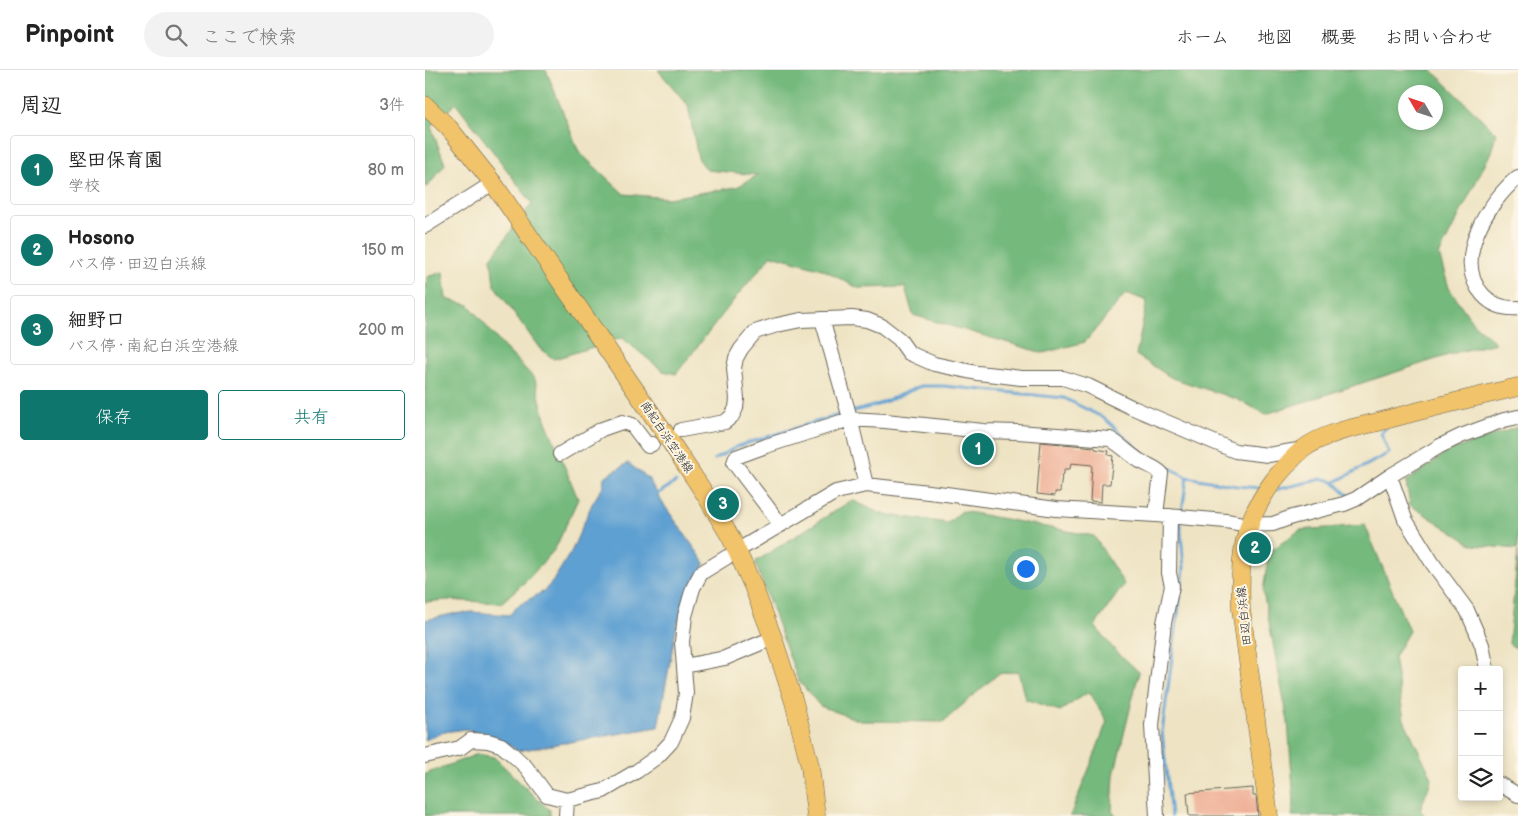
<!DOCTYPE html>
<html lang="ja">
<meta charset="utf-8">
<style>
:root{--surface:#fff;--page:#f2f2f2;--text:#222;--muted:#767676;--line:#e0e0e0;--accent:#0f766e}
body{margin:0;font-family:"Balsamiq Sans","Klee One",sans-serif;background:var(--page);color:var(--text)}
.controls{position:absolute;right:15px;bottom:15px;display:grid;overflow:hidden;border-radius:5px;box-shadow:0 2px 8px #0003}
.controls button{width:45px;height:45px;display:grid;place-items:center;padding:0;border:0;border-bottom:1px solid var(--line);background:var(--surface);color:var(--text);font:25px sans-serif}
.compass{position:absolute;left:973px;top:15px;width:45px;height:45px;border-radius:50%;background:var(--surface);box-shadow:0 2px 8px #0003;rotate:309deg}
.you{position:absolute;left:600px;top:498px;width:18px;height:18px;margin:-12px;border:4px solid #fff;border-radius:50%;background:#1a73e8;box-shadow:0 0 0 8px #1a73e833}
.badge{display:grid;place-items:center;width:32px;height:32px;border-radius:50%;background:var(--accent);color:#fff;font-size:16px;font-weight:700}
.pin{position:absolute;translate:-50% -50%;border:2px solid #fff;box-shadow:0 1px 5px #0006}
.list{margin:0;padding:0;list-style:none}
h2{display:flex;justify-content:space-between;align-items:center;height:65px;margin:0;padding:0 20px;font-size:21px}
h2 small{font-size:16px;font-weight:400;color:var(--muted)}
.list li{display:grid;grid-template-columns:32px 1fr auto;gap:15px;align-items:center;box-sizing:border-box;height:70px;margin:0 10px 10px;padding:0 10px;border:1px solid var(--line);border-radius:5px}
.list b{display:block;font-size:19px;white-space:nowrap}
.list p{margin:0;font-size:16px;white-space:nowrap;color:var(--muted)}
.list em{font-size:16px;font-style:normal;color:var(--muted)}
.actions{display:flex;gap:10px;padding:15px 20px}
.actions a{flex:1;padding:11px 0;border:1px solid var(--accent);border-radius:5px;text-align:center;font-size:18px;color:var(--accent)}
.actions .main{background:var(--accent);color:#fff}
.icon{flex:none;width:28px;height:28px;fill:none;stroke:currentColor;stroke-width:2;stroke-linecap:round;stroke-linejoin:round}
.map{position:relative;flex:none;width:1093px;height:746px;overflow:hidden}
header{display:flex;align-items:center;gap:30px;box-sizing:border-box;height:70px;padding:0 25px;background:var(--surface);border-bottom:1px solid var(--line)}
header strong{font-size:24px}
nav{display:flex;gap:28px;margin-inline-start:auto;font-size:18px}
.search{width:350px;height:45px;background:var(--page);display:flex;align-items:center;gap:12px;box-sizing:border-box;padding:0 18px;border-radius:28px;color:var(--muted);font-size:19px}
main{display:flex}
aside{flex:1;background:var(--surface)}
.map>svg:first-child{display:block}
.forest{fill:#75b97d;stroke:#486a4c;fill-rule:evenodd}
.water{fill:#5fa0d2;stroke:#3e5e77}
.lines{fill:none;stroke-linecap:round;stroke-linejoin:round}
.stream{stroke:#5fa0d2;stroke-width:3}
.building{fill:#efb097}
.minor-casing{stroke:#666256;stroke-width:16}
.major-casing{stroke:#666256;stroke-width:19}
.minor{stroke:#fff;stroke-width:14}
.major{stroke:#f1c36a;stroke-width:18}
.labels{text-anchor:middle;stroke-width:4;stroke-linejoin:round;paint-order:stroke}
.street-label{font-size:12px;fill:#1c1c1c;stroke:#fcf5e5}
</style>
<header>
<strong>Pinpoint</strong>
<div class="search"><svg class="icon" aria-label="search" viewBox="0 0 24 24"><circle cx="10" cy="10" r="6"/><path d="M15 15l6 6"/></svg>ここで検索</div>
<nav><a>ホーム</a><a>地図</a><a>概要</a><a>お問い合わせ</a></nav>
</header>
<main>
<aside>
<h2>周辺<small>3件</small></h2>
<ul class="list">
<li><span class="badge">1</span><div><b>堅田保育園</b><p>学校</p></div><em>80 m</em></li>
<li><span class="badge">2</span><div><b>Hosono</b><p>バス停 · 田辺白浜線</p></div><em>150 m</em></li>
<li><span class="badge">3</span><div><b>細野口</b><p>バス停 · 南紀白浜空港線</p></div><em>200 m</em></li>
</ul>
<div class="actions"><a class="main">保存</a><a>共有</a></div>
</aside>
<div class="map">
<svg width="1093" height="746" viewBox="0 0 1093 746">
<rect width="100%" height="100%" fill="#fcf5e5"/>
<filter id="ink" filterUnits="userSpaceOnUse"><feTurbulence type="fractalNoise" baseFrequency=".02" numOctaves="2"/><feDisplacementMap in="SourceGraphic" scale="10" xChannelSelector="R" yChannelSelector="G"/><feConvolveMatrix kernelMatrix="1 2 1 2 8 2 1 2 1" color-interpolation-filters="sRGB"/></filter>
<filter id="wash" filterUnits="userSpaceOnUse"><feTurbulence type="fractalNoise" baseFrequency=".0096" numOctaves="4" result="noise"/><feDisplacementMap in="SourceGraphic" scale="20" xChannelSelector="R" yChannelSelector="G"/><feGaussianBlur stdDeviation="1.12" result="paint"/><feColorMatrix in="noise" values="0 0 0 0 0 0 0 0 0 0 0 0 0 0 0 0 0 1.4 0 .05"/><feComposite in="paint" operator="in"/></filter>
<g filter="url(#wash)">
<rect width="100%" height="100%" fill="#eee3c3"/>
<path class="forest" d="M0,0H121L154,82L199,124L243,128L312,117L333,105L282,100L273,88L263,35L233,0H1007L1071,63L1066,82L1014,185L1024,218L1048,253L1071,273L1033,282L841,344L811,329L747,308L711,285L722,231L701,223L660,272L618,283L488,245L480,217L433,218L397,199L347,185L312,226L251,304L238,301L197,268L129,289L115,279L69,215L66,188L107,133L31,33L6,57L20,94L4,115L0,117ZM981,22H1011V52H981Z
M18,202L21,229L44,235L75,273L110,309L120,349L153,429L130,479L104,508L76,533L21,530L0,532V228L2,207Z
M1093,357V479L1048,475L985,435L981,412L1024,381Z
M427,430L457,444L523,453L537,441L669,466L699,514L670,556L687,577L714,602L689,705L687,742L692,746H645L668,689L682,651L664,622L635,641L600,629L593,601L573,604L518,652L436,651L395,636L373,610L330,492Z
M940,455L984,561L969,587L979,650L1007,708L995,740L1001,746H867L869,732L863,652L838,521L844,482L875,460Z
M1093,481V579L1084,574Z
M53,684L69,687L112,729L125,740V746H0V704Z"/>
<path class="water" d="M203,393L223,408L237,432L280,493L252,554L233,657L92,681L82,673L41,659L19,662L0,670V550L27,544L47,542L84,545L94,535L119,521L128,511L147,480L167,434L178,416L179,407Z"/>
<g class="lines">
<path class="stream" d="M426,342L452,335L496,316H518L639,328L679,348L720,385L762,407L757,442
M290,389L313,376L420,343
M762,407L812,416L835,418
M910,412L964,383L956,363L961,358
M849,420L897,409C912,409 913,419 924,426
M232,424L251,412
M746,746L737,662L759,499L755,451"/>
</g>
<g id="blocks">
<path class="building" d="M616,372L670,377V379L684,381L683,385L688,386L685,414H677L676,432L665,431L667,395L646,393L645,399H639V404H637L635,422H630V426L612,424Z
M828,718V726H831L833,746H764L762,723Z"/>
</g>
</g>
<g filter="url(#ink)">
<use href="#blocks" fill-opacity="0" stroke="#666256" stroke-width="1"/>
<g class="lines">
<g class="minor-casing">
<path id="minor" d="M1093,107C1063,132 1026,190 1058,225C1068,236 1080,239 1093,238
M0,156L68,113
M397,249L425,348L441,415
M256,360L300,352L307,346L311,338L312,329L309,298L311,288L316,279L330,262L352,255L376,250L427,248L442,250L457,256L474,269L484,283L509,294L552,303L572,305L596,308H638L663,316L706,337L810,381L843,385L879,379
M135,384L177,359L197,352L207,355L223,376L227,374
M965,406L980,449L1008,494L1042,540L1057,575L1062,600
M356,455L309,393L311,387L341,376L425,349L460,351L558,361L593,362L685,369C696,375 704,384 715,391C722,395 730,397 736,403L731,445
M320,476L411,422L441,415L521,424L631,439L731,445L801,451L824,455L848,454L867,447L919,434L931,429L965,406L1015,376L1036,366L1079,350L1093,347
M259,596L300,588L348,568
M0,686L35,678L46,670L63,671L76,675L87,684L101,697L122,725L142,730L178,721L212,701L233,686L246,672L257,648L261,623L257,572L260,546L268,518L276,503L302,487
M1074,714L1093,725
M141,746L142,730
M732,746L727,655L739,553L747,516L744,503L745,446"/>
</g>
<g class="major-casing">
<path id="major" d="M0,35L24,58L68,113L237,359L280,424L306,468L328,516L348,568L369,632L385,696L391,746
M844,746L816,539C814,487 817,453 849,410C858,399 867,388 878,379C899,363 928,358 953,352C999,339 1046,328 1093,317"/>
</g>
<use href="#minor" class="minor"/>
<use href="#major" class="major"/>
</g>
</g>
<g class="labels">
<g class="street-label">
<text transform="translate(242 367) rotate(56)" y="4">南紀白浜空港線</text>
<text transform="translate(819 546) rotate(-96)" y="4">田辺白浜線</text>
</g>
</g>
</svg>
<div class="controls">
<button>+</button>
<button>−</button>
<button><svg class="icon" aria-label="layers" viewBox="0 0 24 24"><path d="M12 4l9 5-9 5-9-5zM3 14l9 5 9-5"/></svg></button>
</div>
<svg class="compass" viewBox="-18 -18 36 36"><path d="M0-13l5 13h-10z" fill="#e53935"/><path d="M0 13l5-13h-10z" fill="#767676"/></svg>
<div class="you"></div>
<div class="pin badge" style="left:553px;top:379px">1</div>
<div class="pin badge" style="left:830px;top:478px">2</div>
<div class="pin badge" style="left:298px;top:434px">3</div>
</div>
</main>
